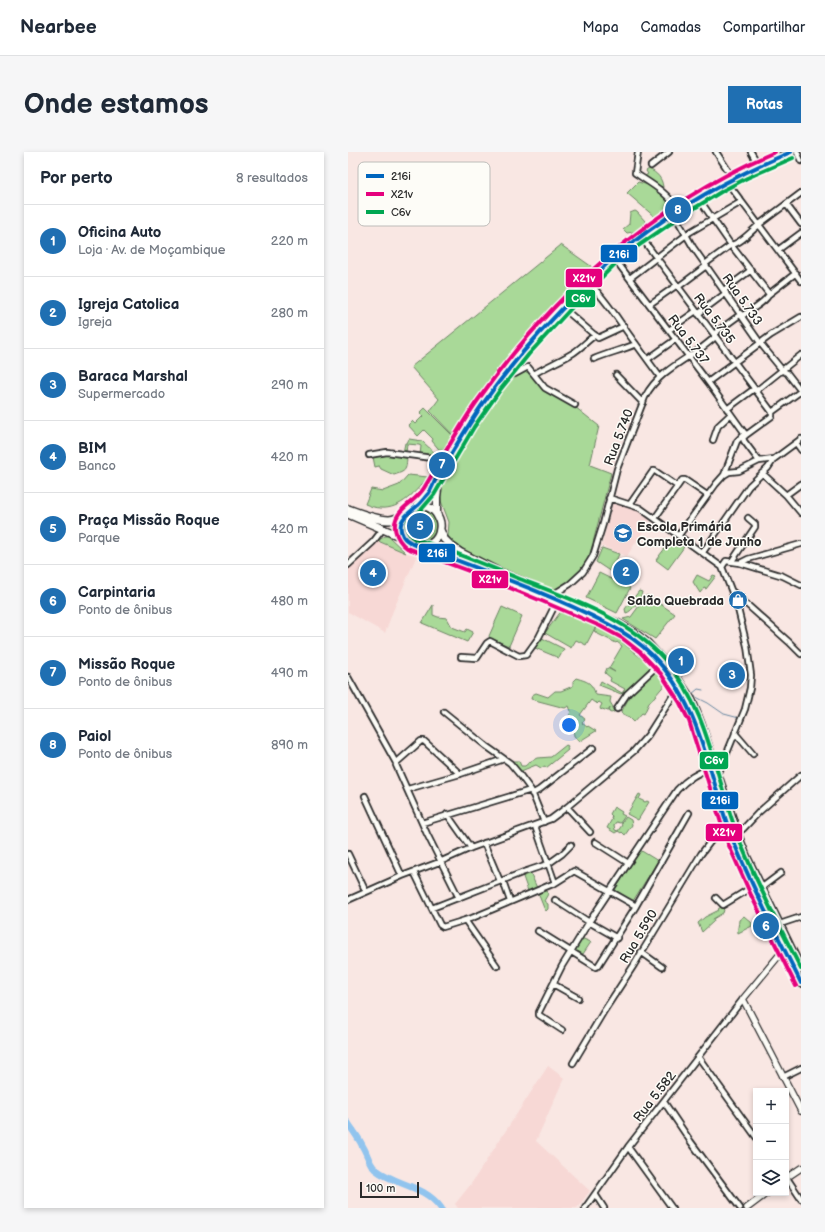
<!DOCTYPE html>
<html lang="pt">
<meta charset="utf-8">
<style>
:root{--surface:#fff;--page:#f6f6f7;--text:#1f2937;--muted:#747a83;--line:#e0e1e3;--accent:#1f6fb2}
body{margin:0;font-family:"Balsamiq Sans",sans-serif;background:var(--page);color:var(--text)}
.controls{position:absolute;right:12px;bottom:12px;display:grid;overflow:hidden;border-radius:0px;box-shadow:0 2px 6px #0003}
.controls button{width:36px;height:36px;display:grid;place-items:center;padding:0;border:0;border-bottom:1px solid var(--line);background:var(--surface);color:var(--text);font:20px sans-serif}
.scale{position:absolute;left:12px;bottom:10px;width:59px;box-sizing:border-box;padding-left:4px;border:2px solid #2b2b2b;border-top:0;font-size:11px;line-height:14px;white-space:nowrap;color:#2b2b2b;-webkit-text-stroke:3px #fdfcf7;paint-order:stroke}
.you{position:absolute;left:221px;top:573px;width:14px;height:14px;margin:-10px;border:3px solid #fff;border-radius:50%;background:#1a73e8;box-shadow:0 0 0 6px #1a73e833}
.badge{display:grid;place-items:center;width:26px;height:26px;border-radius:50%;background:var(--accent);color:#fff;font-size:13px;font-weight:700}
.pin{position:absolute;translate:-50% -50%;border:2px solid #fff;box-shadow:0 1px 4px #0006}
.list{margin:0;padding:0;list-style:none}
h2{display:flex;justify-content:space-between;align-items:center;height:52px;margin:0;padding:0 16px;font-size:17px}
h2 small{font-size:13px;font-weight:400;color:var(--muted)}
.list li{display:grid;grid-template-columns:26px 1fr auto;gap:12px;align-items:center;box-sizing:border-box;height:72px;padding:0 16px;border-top:1px solid var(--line)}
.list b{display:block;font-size:15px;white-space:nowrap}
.list p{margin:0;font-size:13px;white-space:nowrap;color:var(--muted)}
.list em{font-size:13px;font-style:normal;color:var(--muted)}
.icon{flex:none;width:22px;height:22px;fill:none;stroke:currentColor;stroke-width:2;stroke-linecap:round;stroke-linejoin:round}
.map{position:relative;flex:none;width:453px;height:1056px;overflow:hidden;border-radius:0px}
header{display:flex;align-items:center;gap:24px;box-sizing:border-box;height:56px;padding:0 20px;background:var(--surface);border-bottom:1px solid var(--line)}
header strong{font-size:19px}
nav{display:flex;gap:22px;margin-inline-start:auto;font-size:14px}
.intro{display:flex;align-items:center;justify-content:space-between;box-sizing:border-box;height:96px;padding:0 24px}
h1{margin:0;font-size:28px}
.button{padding:10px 18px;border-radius:0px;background:var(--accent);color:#fff;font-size:14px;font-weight:700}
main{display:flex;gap:24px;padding:0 24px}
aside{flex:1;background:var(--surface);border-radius:0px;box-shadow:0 2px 6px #0003}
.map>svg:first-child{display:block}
.built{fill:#f7d8d5}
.green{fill:#a9d998;stroke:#6a8262}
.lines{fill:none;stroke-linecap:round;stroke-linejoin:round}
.stream{stroke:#6887a0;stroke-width:1}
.river{stroke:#91c4ee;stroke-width:7}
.minor-casing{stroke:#2b2b2b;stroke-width:8}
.tertiary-casing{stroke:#2b2b2b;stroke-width:8}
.secondary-casing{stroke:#2b2b2b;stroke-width:9}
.primary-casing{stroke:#2b2b2b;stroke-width:10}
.trunk-casing{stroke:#2b2b2b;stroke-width:10}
.minor{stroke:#fdfcf7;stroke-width:4.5}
.tertiary{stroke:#fdfcf7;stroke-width:5.5}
.secondary{stroke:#fdfcf7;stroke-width:6}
.primary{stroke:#fdfcf7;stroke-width:7}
.trunk{stroke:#fdfcf7;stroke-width:7}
.bus-1-casing{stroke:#fdfcf7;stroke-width:7}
.bus-2-casing{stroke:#fdfcf7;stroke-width:7}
.bus-3-casing{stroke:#fdfcf7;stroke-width:7}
.bus-1{stroke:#0065bd;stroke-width:4}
.bus-2{stroke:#e5007d;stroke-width:4}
.bus-3{stroke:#00a651;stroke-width:4}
.labels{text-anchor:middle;stroke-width:3;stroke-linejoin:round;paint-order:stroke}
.street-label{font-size:13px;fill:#2b2b2b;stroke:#fdfcf7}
.poi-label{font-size:13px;font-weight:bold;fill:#2b2b2b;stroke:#fdfcf7;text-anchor:start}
.key{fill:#fdfcf7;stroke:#bebdba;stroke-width:1}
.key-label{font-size:11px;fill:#2b2b2b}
.line-badge{stroke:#fdfcf7;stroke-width:1.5}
.badge-label{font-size:11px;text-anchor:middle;font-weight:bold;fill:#fff}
</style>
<header>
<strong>Nearbee</strong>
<nav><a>Mapa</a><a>Camadas</a><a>Compartilhar</a></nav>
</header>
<div class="intro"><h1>Onde estamos</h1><a class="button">Rotas</a></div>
<main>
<aside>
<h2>Por perto<small>8 resultados</small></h2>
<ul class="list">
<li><span class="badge">1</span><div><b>Oficina Auto</b><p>Loja · Av. de Moçambique</p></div><em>220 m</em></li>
<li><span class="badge">2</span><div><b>Igreja Catolica</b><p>Igreja</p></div><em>280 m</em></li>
<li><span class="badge">3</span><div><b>Baraca Marshal</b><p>Supermercado</p></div><em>290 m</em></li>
<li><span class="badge">4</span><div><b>BIM</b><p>Banco</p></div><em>420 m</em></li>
<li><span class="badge">5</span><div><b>Praça Missão Roque</b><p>Parque</p></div><em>420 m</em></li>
<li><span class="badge">6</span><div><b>Carpintaria</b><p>Ponto de ônibus</p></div><em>480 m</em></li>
<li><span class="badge">7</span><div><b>Missão Roque</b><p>Ponto de ônibus</p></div><em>490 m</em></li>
<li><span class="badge">8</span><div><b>Paiol</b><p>Ponto de ônibus</p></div><em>890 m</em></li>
</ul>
</aside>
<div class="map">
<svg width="453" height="1056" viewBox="0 0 453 1056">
<rect width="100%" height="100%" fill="#f9e7e3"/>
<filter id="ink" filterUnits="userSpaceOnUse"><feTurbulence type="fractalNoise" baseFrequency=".025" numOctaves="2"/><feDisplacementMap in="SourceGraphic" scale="8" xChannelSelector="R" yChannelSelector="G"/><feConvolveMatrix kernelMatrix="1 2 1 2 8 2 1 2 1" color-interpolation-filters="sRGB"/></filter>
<g filter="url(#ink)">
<path class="built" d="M264,351L276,352L295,361L302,368L279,404L254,394Z
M30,389L58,401L69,403L45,459L37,481L0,460V416Z
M200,914L216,926L188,989L242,1039L229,1056H110L107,1052L123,1032Z"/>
<path class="green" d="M301,17C309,21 314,26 315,35L292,27L300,22L298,19Z
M290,30L311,36L323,52L322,55L308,66L279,41Z
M287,59L289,60L297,69L298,74L285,80L279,81L275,77L281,72L282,61Z
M213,93L247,117C228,136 208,154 191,174C160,209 133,246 106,284L82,259L91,247L63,215Z
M179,217L191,231L222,251L251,274L242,313L263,321L242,402L234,418L221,431L207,440L125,404L105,390L100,384L101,370L93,349L92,335L95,323L145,243L159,227Z
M77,256L105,284L94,301L84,289L85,287L76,278L70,284L60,273L64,269L67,272L75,264L72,261Z
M61,287L74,289L90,304L72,303L73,294L71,293L59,292L58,301H55L57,291H59Z
M42,303L59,306C58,319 58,319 46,323L33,317L31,314L27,315L25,305Z
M60,323L80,325C68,339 53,358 32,356C27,356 22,354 17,352L23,337L35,339L51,333Z
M56 374a16 16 0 1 1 32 0a16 16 0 1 1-32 0Z
M37,384H40L58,401L30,389Z
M324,387L336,395L320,417L308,408Z
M254,396L271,402L263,420L248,410Z
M251,421L282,436L269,461L238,446Z
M349,423L361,429L365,423L368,424L358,437L356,436L352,441L345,430Z
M291,439L294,440C293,447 284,460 278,461L277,457Z
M299,443L327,462L307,487L275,467L283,465Z
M85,453V463L90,465L99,466L104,475L117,480L119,477L125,480L119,490L74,471Z
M154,455L174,464L161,494L142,486L141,484Z
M214,458L249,472L238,493L228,488L223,496L197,481Z
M249,474L265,483L303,514L276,544L274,541L273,542L251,533L253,529L274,541L277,537L262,529L263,526L257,521L259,516L267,520L261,516L274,494L269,490L268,491L248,481V480L246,479Z
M194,486L216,497L211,506L187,496Z
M307,520L319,530L301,551L296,562L294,561L286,570L281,565L273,561C279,547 293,527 307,520Z
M228,526C241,530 243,530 248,543L263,545L262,550L265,555L264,557L268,559L263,561L261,560L262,556L260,559L254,557L253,558L252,556L254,552L251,550L249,552L248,550L247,551L243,548L232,563L237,567L234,571L239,575L240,574L248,579L232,589L226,584L225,576H222L223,569L220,568L223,559L221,554L217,556L183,547L184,543L188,541L200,545L207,539H213L225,534V529Z
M218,593L220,594L219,596L220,598L198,616L197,614L193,616L188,613L173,619L161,609H171L173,614H177L183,609L189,606L203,605Z
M291,642L293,643L291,647L297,650L299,649L301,650L290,668L279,662Z
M266,655L274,660L273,662L277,664L272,671L268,670L266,673L267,678L270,679L274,673L273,671L278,665L283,668L284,673L277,683L274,680L273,681L270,679L267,681L259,676L264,667H263L264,664L262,662Z
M292,698L310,709L285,749L267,738Z
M182,720L189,736L180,739L174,722Z
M197,737L200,742L196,749L200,752V757L198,759L196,756L190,741Z
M373,755L376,758L375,761L365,767L366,769L354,780L350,771L357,765L371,758L370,757Z
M396,764L404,771V774L390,781C389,776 391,773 391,768Z
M233,786L243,790L235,802L226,797Z"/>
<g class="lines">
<path class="stream" d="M334,527L342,539
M344,542L350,537L355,538
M344,543L360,551L376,562L391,566"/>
<path class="river" d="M0,971C5,979 11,986 15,995C19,1001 21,1012 27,1017C48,1034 75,1032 93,1056"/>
<g class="minor-casing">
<path id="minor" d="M290,0L287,21C305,33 319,40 331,59
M368,0L385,26
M403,0L411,14
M449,0L453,9
M303,14L321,0
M379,30L453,129
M351,47L383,93L421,142
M438,52L453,72
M326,62L345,95L413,192L435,219L439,221L453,239
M293,85L424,260
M430,98L453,81
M266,106L360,230L398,283
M357,112L383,93C393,92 405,77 413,71C426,61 440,51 453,41
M282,126L342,80L393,50
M240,130C259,148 272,171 288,192C296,203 304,214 312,225
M330,135L358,114
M376,138L403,118
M302,152L329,133
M214,155L250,186L276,174
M350,162L378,141
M394,164C401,159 418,150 421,142L448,121
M321,178L348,159
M246,207C260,201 274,198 288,192
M300,207L328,187
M186,222C199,214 212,209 225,201C233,196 239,189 247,183
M268,223L295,251
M156,224L167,222L180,215L197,236L227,253
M360,230L423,183L453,165
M408,239L453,203
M379,257L406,237
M398,283L424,264V260L453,239
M398,283L395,286L396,289L411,309
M365,288L370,274L383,262
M448,291L453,298
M21,303L39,300L99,308
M414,321L438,343L453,361
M376,323L389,289L397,281
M438,343L453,332
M261,346L292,356L374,415
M282,352L305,319H307L329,334
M307,366L334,328H337L359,343
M331,383L368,332L376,323L381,320L391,319L411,309L426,307L453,287
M355,400L401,334L420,316L426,307
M384,409L407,375V372L400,366
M392,411L435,424L453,433
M0,413L25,390L35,377
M385,440L441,490L453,502
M206,442L222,432L235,420L245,404L255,372L269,317L297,245C307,225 327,213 346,201C353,197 360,191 366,186L367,181L393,162
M113,505L129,506L139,491L142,489L171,504L178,503L191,485L209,449
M0,525L48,611
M269,557L279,542L311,512
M96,560L138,594L162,611L172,623L183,638L196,670
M387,581L405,602
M370,623L397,557L402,536L403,523L399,494L389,453L374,415L378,409L392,411L400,407L453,392
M60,637L112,622L156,607
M184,642L191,638L245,596
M17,644L54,724
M219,655L242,680
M99,662L123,696
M74,671L183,638
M187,674L207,731
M389,681L395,677L411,660L453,623
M247,690L280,711
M136,691L152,729
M0,702L18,740L54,724L94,709L123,696L203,667L219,655L286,599L300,583L326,542L329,534
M66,720L92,773L95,775L124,766L207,731L226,719L288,754
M155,729L162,749
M413,736L433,721
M111,746L79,682L48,613V611L73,589H76L112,622
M368,746L375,753L406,734
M0,748L18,740
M207,748L241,770L269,786
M84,756L176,720L200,712L214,702L223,693
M117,768L149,814
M432,772L453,765
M190,779L248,815L250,814L288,754L341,661
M293,800L314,815
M205,832L230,846
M214,878L191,863V860L214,814L241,770L329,638C340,626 348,622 362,616
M351,906L408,985
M225,911L256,859L286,813L353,702L369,681L379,671
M435,925L453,916
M316,950L343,990L392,1056
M280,995L324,1056
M439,1026L453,1047
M247,1042L256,1056
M237,1056L280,995L395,847"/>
</g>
<g class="tertiary-casing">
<path id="tertiary" d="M438,795L395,847L453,959
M438,1026L453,1016
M399,1056L419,1041"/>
</g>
<g class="secondary-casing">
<path id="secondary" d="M89,362V345L92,322"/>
</g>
<g class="primary-casing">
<path id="primary" d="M328,61L385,26L443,0
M96,314L135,252L185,186L214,155L266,106L326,62
M69,354L81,340L92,319"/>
</g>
<g class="trunk-casing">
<path id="trunk" d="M0,357C13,362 28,368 41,368C58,368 68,344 86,359C90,363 93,370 92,376C90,407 39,395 57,362
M0,362L56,386
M92,378L96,387L103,394L113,401L149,419L233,454L271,472L285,480L299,491L324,518L344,549L353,572L389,681L398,704L453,817
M73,394L209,449L267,475L282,485L296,496L320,522L329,534L339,553L348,574L375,659L393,707L453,831"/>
</g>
<use href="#minor" class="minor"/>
<use href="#tertiary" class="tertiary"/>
<use href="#secondary" class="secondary"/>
<use href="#primary" class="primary"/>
<use href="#trunk" class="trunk"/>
<g class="bus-1-casing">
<path id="bus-1" d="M443,0C378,27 316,63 262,109C253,117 245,126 237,134C199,171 164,210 134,253C118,276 104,301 89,325C86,330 84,336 81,341C77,345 73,351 69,354C60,362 47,369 55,384C60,393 82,398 92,402C148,423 206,444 260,472C276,480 291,490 304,503C353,552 360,621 383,683C403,734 429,782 453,831"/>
</g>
<g class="bus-2-casing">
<path id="bus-2" d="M427,0C306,51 205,142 130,248C110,276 94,307 76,336C70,346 60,351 53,359C42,371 47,387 59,396L121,419L196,450L252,474L274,486L292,500L313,522L332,551L341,569L378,687L403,743L448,834"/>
</g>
<g class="bus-3-casing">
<path id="bus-3" d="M445,6L399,26L376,38L332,65L290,94L267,112L228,151L181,202L152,238L126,275L86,343L73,358L60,369L59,373L60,379L63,384L67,387C103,398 137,413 172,427C223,447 280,466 317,508C360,557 367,623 389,682C407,729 431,773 453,817"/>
</g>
<use href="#bus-1" class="bus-1"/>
<use href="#bus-2" class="bus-2"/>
<use href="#bus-3" class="bus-3"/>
</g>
</g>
<defs>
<g id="school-disc" transform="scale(1)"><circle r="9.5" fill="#1f6fb2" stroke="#fdfcf7"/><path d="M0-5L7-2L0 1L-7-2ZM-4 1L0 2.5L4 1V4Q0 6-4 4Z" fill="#fff"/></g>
<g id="shop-disc" transform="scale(1)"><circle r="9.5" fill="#1f6fb2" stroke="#fdfcf7"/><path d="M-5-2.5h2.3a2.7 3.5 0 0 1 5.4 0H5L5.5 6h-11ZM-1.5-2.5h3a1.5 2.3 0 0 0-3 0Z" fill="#fff"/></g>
</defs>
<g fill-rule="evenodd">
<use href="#school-disc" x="275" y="381"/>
<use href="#shop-disc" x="390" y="448"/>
</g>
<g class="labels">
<g class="street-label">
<text transform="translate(395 147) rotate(55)" y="5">Rua 5.733</text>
<text transform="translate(367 166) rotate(53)" y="5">Rua 5.735</text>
<text transform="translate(341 187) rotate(53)" y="5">Rua 5.737</text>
<text transform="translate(270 285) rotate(-69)" y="5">Rua 5.740</text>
<text transform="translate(290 784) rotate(-59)" y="5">Rua 5.590</text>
<text transform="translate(306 944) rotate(-52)" y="5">Rua 5.582</text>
</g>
<g class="poi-label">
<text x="289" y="379">Escola Primária<tspan x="289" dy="15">Completa 1 de Junho</tspan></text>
<text x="376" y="453" text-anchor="end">Salão Quebrada</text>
</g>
</g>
<rect x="10" y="10" width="132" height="64" rx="6" class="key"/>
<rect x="18" y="22" width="18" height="4" fill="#0065bd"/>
<rect x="18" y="40" width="18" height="4" fill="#e5007d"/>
<rect x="18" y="58" width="18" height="4" fill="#00a651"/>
<g class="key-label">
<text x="43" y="28">216i</text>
<text x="43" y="46">X21v</text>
<text x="43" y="64">C6v</text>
</g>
<g class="line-badge">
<rect x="252" y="92" width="38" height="19" rx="4" fill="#0065bd"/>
<rect x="217" y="116" width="38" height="20" rx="4" fill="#e5007d"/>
<rect x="217" y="137" width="31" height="19" rx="4" fill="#00a651"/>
<rect x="70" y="391" width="38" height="20" rx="4" fill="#0065bd"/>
<rect x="123" y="418" width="38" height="19" rx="4" fill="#e5007d"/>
<rect x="351" y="599" width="30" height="19" rx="4" fill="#00a651"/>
<rect x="353" y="639" width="38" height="19" rx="4" fill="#0065bd"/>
<rect x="357" y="671" width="38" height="19" rx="4" fill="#e5007d"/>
</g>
<g class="badge-label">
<text x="271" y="106">216i</text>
<text x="236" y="130">X21v</text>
<text x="233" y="150">C6v</text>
<text x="89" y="405">216i</text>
<text x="142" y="431">X21v</text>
<text x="366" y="612">C6v</text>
<text x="372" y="652">216i</text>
<text x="376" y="684">X21v</text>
</g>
</svg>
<div class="controls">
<button>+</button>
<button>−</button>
<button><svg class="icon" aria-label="layers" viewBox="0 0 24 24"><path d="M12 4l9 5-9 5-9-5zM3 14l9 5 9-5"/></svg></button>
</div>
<div class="scale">100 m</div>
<div class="you"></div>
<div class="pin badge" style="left:333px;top:509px">1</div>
<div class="pin badge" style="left:278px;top:420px">2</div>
<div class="pin badge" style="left:384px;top:523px">3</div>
<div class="pin badge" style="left:25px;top:421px">4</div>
<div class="pin badge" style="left:72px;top:374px">5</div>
<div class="pin badge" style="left:418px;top:774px">6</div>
<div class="pin badge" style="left:94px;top:313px">7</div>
<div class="pin badge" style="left:330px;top:58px">8</div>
</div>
</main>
